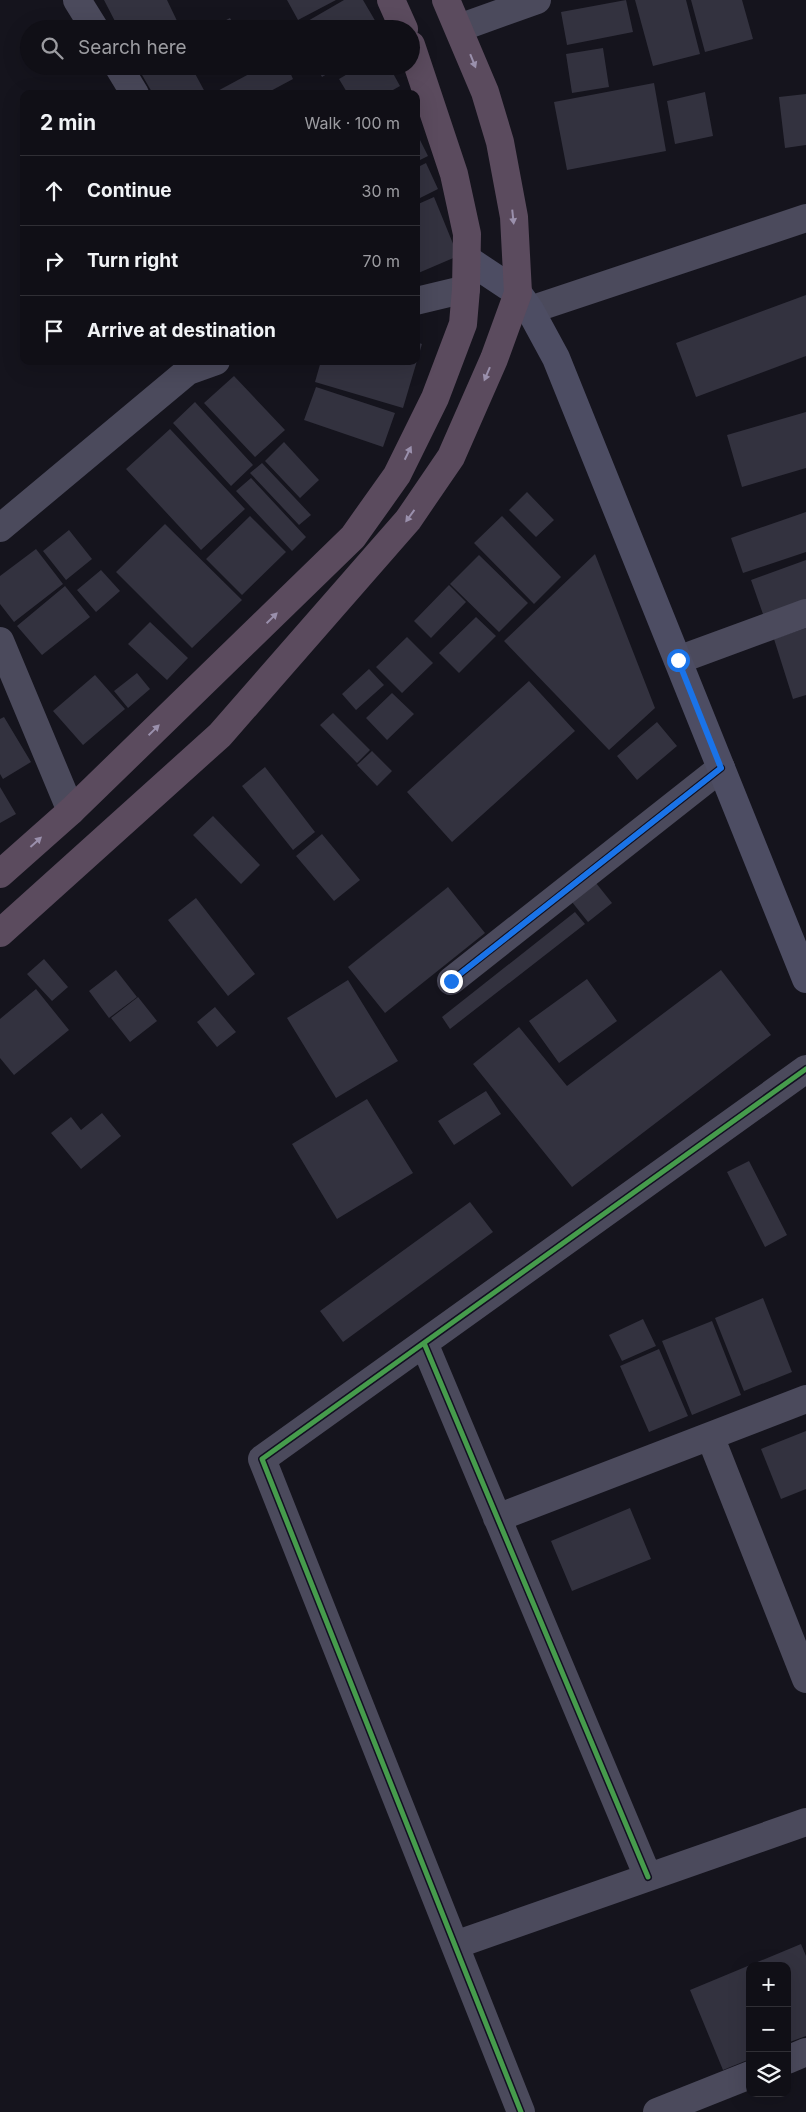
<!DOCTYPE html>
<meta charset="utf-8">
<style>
:root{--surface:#100f16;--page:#19181f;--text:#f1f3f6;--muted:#9c9ca1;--line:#302f35}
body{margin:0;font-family:Inter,sans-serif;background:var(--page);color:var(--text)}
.controls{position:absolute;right:15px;bottom:15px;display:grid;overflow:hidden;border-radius:10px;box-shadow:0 5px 20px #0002}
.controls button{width:45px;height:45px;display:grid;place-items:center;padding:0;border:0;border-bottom:1px solid var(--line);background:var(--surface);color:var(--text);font:25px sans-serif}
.stop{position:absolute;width:15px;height:15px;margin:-11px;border:4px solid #1a73e8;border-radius:50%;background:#fff}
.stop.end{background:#1a73e8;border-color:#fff;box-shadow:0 1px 5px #0008}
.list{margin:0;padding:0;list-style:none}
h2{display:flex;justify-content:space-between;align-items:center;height:65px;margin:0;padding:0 20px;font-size:21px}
h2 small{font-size:16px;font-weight:400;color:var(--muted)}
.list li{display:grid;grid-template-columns:32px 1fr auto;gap:15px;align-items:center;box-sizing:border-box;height:70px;padding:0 20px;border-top:1px solid var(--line)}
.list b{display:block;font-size:19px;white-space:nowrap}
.list em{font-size:16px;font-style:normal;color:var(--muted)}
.icon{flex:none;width:28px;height:28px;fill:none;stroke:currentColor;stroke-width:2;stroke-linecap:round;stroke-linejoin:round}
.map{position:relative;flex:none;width:806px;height:2112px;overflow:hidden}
.search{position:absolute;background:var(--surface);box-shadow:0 5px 20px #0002;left:20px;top:20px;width:400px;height:55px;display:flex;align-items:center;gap:12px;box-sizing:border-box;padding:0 18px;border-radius:28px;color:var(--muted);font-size:19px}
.panel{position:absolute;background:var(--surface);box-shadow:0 5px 20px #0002;left:20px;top:90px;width:400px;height:275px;border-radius:10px}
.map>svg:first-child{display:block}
.building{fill:#33323f}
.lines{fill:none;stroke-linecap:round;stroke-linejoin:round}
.street{stroke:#4b4a5c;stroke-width:28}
.secondary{stroke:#4d4d63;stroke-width:28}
.highway{stroke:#5b4b5e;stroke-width:28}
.cycleway-casing{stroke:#121021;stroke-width:8}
.cycleway{stroke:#469c4c;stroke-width:5}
.oneway{fill:#9a90ac}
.route{stroke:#1a73e8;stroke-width:6}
</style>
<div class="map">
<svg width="806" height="2112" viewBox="0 0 806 2112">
<rect width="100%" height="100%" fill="#15141d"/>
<path class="building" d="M104,0H167L179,25L172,29H119Z
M287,0H336L298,20Z
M344,0H363L380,29H294Z
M626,0L633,32L567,45L561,12Z
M635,0H686L700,54L653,66Z
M691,0H742L753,39L705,52Z
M230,18L236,29H209Z
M603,48L609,87L572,93L566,54Z
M141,66H191L206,94H153L138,68Z
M264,66H287L293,79L265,94H212Z
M316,66H340L322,77Z
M361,66H389L400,86L386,94H348L339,79Z
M654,83L666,151L567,170L554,102Z
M705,92L713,136L675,144L667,101Z
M806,94V145L785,148L779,97Z
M416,132L428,156L416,162Z
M426,163L438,189L416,200V168Z
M434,197L458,256L416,274V205Z
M806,295V356L696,397L676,343Z
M416,342L422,344L403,408L315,382L321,361H416Z
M234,376L285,430L255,457L204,403Z
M316,387L395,413L383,447L304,420Z
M195,402L253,465L231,486L173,423Z
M806,412V468L742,487L727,435Z
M170,429L245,509L201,550L126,469Z
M284,442L319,480L300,498L265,461Z
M262,463L311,515L299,525L250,473Z
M251,478L306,537L292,551L236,491Z
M527,492L554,520L536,537L509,510Z
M806,512V552L743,573L731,538Z
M250,516L286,552L242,595L206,559Z
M502,516L561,577L534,604L474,543Z
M165,524L242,600L192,648L116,572Z
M69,530L92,559L66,580L43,551Z
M36,549L63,584L14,622L0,604V576Z
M595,554L655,708L609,750L504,641Z
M479,555L528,603L499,632L450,584Z
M806,560V602L764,617L751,580Z
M101,570L120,591L96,612L77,590Z
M449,585L466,602L431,638L414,621Z
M65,586L90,617L42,655L17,626Z
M476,617L496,636L459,673L439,653Z
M150,622L188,658L167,680L128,644Z
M806,628V695L793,699L774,639Z
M407,637L433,663L402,693L376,667Z
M369,669L384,685L356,710L342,694Z
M137,673L150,689L128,708L114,691Z
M95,675L125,709L83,745L53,711Z
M529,681L575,731L452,842L407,792Z
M392,693L414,714L387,740L366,718Z
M333,713L370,750L357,763L320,725Z
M4,717L31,762L3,779L0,774V719Z
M657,722L677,746L637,780L617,756Z
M372,751L392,771L377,786L357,765Z
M265,767L315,832L293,850L242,786Z
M0,787L16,814L0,823Z
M213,816L260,865L241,884L193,835Z
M322,834L360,880L334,901L296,856Z
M596,883L612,903L588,922L572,902Z
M448,887L485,933L385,1013L348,967Z
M196,898L255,974L228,996L168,920Z
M575,912L585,924L450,1029L442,1017Z
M44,959L68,987L52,1001L27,974Z
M116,970L137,997L109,1018L89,991Z
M721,970L771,1035L572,1187L473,1064L519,1027L567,1086Z
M587,979L617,1021L559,1063L529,1021Z
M348,980L398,1061L336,1098L287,1018Z
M36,989L69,1030L14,1075L0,1058V1019Z
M138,997L157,1021L130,1042L111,1018Z
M215,1007L236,1032L217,1047L197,1022Z
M486,1091L501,1114L454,1145L438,1121Z
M367,1099L413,1173L337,1219L292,1144Z
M102,1113L121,1136L81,1169L51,1133L71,1117L81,1130Z
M749,1161L787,1235L765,1247L727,1172Z
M470,1202L493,1232L343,1342L320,1311Z
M763,1298L792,1372L744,1391L715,1318Z
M643,1319L656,1346L622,1361L609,1335Z
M712,1321L741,1395L692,1415L662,1341Z
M659,1349L688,1416L649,1432L620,1366Z
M806,1431V1489L781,1499L761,1449Z
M630,1508L651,1559L572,1591L551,1541Z
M801,1944L806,1956V2036L787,2043V1966H750V2059L723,2070L690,1990Z"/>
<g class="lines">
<path class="street" d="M77,0L95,29
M459,28L537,0
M118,66L135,94
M416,301L466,289
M530,310L806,218
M0,528L188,371L216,361
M0,641L71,811
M678,660L806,613
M451,981L721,768
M424,1343L648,1877
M710,1436L806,1679
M497,1518L806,1399
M455,1945L806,1822
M787,2060L806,2052
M521,2112L262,1459L806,1069
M657,2112L750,2075"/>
<path class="secondary" d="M467,259L518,293L530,310L556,358L806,979"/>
<path class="highway" d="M391,0L404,29
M0,874L71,811L353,537L397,475L435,398L463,324L466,289L467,234L454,174L411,45
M0,933L220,735L408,520L451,457L494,359L518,293L514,217L500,142L485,92L446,0"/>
<g class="cycleway-casing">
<path id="cycleway" d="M451,981L721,768
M424,1343L648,1877
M521,2112L262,1459L806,1069"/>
</g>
<use href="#cycleway" class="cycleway"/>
</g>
<defs><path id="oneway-solid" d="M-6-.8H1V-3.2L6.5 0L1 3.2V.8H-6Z" transform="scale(1.25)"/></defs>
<g class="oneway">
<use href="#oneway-solid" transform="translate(473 61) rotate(68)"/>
<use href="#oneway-solid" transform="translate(513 217) rotate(84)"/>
<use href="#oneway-solid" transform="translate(487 374) rotate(113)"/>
<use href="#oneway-solid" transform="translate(408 453) rotate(-64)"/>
<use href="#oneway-solid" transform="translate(410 516) rotate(126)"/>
<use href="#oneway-solid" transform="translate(272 618) rotate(-44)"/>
<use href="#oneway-solid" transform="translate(154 730) rotate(-44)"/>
<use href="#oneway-solid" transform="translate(36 842) rotate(-42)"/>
</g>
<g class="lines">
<path class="route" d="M451,981L721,768L678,660"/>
</g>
</svg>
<div class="controls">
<button>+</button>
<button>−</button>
<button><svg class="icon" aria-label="layers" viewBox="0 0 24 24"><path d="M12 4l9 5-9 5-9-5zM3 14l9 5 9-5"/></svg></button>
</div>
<div class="stop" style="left:678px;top:660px"></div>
<div class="stop end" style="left:451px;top:981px"></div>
<div class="search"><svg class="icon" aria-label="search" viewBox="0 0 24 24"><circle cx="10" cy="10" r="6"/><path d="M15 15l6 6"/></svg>Search here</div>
<section class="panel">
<h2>2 min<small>Walk · 100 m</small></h2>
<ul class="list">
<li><svg class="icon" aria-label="ahead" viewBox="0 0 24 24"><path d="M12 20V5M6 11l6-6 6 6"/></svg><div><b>Continue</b></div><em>30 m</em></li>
<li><svg class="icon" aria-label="right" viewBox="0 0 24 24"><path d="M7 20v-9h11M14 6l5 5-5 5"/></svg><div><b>Turn right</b></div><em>70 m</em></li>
<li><svg class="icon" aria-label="arrive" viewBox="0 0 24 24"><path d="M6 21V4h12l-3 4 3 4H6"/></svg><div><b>Arrive at destination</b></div></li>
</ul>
</section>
</div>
